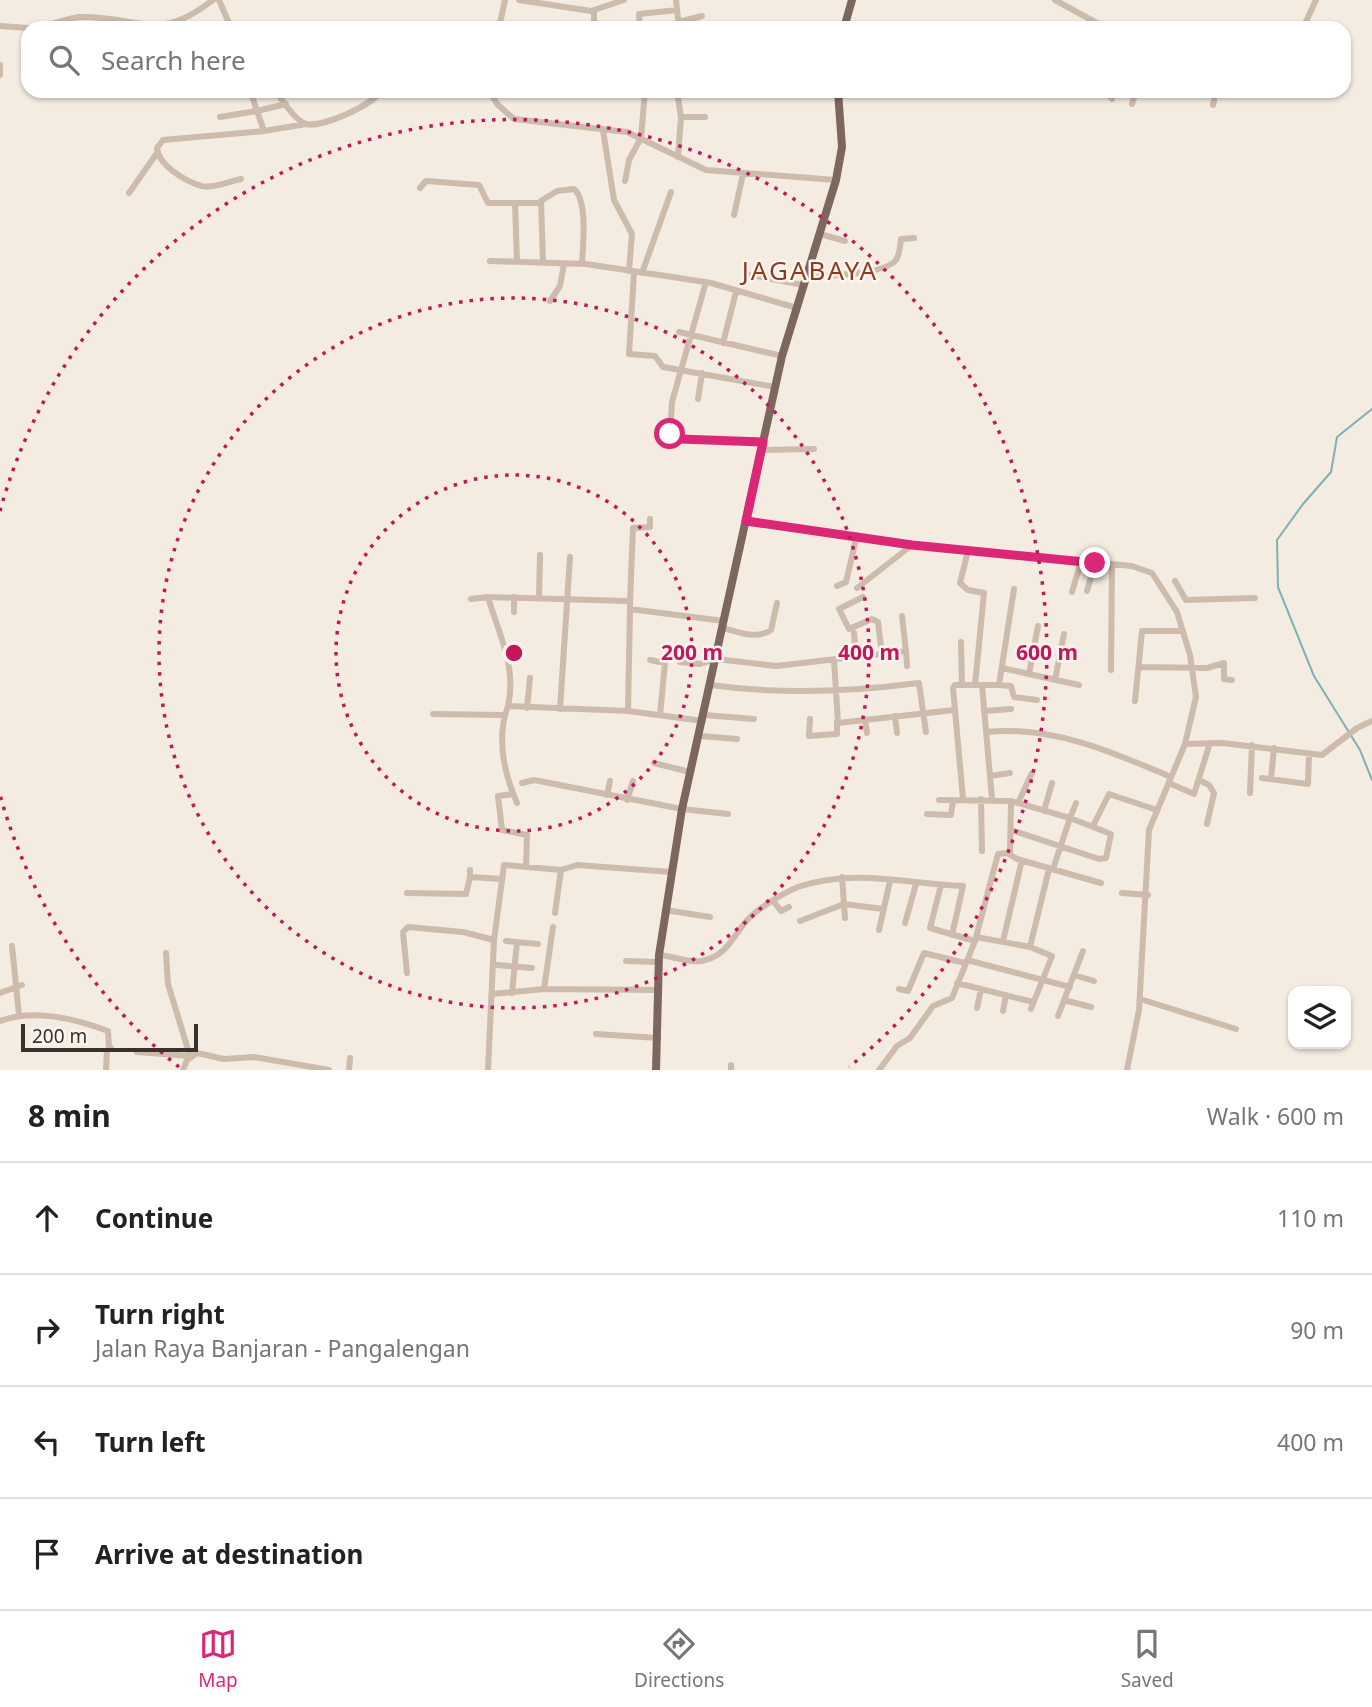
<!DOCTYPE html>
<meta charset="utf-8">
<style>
:root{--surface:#fff;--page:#f6f6f6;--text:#222;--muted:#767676;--line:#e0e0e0;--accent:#db2777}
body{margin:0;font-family:"Noto Sans",sans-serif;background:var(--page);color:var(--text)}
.controls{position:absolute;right:21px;bottom:21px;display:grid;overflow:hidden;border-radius:14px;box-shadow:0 2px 5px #0004}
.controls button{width:63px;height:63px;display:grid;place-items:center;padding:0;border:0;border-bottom:2px solid var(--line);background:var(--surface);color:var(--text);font:35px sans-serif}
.scale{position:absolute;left:21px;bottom:18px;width:177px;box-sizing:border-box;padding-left:7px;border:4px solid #3b302b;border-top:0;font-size:19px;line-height:24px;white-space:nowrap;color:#3b302b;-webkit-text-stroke:5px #fbf5ee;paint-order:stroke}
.stop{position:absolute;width:21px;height:21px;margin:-16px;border:5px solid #db2777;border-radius:50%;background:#fff}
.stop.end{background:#db2777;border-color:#fff;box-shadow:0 2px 7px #0008}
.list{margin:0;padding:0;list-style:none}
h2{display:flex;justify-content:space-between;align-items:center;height:91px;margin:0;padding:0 28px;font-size:30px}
h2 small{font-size:23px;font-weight:400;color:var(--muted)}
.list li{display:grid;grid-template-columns:46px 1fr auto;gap:21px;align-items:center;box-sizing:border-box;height:112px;padding:0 28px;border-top:2px solid var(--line)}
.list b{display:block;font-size:26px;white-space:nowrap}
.list p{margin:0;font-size:23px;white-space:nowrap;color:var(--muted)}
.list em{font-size:23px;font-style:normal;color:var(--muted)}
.icon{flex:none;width:38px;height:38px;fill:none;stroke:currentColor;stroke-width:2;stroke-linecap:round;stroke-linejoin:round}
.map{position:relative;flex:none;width:1372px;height:1070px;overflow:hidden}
.search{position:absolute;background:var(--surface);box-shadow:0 2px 5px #0004;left:21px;right:21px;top:21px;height:77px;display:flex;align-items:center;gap:18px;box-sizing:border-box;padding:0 24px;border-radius:21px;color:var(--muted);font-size:26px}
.sheet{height:539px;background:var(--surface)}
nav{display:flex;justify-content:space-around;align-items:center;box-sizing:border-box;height:98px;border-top:2px solid var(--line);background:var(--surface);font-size:19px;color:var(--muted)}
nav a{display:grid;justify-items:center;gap:4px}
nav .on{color:var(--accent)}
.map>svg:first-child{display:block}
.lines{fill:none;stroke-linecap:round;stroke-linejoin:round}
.stream{stroke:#7fb0b2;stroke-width:2}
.minor{stroke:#cdbbac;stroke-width:6}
.major{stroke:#7d675c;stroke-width:8}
.route{stroke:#db2777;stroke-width:9}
.ring{fill:none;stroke:#c2185b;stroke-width:3.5;stroke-dasharray:3.5 7}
.labels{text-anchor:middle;stroke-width:5;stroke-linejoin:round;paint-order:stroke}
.quarter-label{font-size:26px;letter-spacing:2px;fill:#8c3b22;stroke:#fbf5ee}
.centre{fill:#c2185b;stroke:#fbf5ee;stroke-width:3.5}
.ring-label{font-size:21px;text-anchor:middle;font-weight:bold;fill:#c2185b;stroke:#fbf5ee;stroke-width:5;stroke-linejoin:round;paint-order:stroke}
</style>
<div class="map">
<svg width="1372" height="1070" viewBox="0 0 1372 1070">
<rect width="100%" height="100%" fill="#f4ebe1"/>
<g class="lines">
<path class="stream" d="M1372,409L1337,437L1331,472L1303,504L1277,540L1278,587L1314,676L1360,750L1372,780"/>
<path class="minor" d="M219,0L231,28
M519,0L591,11L624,0
M676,0L679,28
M1055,0L1106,28
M594,10V28
M678,22L702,16
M0,26L28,28
M34,28C51,26 66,17 83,17C142,17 158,43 213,0
M499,28L505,0
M640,28L639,14L677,10
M1303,28L1316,0
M0,65V75
M275,91C283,100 294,120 306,124C322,128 373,105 381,91
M490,91L497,104L514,119L627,132L706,170L836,180
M677,91L681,117L678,157
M1106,91L1112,99
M1263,91H1266
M252,96L257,111L286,104
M1132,104L1136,91
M1213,105L1216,91
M220,117L257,111L264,131L163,140L157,148C158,165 186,182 202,186C212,189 230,181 241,179
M681,117H705
M603,130L614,200L632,234L629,271
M264,131L306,124
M625,181L629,160L641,138L645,91
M420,188L426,181L479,185L488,203H541
M129,193L157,153
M515,203L517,261
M734,215L743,174
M820,234L845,241
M490,261L586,264L679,278L711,283L797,308
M543,262L541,201L557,191L574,189C588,201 583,246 582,264
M634,272L629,354L655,356L663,367L775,387
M642,273L671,192
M746,274L803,285
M805,277C825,276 884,275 896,260C900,254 900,246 901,239L914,238
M706,282L672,402L670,434L680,439L763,442
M550,301L560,286L564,264
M679,332L782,356
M723,343L736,292
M698,399L702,373
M761,450L814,449
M746,521L912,545L1132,566L1152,573L1177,612L1190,655L1196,697L1185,744L1149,830L1139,1010L1127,1070
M968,551L960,583L968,590L984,593L975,685
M1175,581L1186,600L1255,598
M837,586L846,582L857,535
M857,588L912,545
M1087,591L1095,563
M1072,592L1081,562
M488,597L626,601L630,602V609L724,621
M539,597L540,555
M863,597L839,609L849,629L872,619L878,622L882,654
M471,599L488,597C499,635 517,667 508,706L628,711L703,721
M630,602L633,528L650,527V519
M514,612V597
M723,628C739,632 756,640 771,630L777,603
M854,633L856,657
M961,642L962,685
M906,651L907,666
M650,660L665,663L660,715
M834,660L838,723L954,710
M680,662L700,664L716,659L776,666L906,651L902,616
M1140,667L1207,668L1224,663V679L1232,680
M1002,668L1079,685
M1111,670L1112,565
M1029,674L1038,626
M1055,680L1064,634
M711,685C781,695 849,692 919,683L926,732
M982,685L992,799
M999,685L1011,686L1014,697L1037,700
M1135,701L1142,631H1183
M508,706C496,738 504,773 517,803
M527,708L530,678
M560,709L570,557
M628,711L630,609
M984,711L1011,709
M433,714L504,715
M704,715L754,719
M895,716L897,733
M810,719L809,736L837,734V722
M865,719L867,733
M986,732C1051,725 1113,752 1171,777
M700,736L737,739
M1185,744L1223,743L1322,755L1357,728L1372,721
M654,763L690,772
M990,776L1010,773
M1262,778L1308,784L1309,754
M1271,779L1274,748
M1199,780L1209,785L1214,793L1207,824
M522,783L534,780L682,809L728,814
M1169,783L1194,794L1210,743
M1250,793L1252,745
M513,794L498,796L502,830L527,835L526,867
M607,795L610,781
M963,799L953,688L955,685H999L1014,589
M981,799L982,851
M627,800L633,781
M939,800L1011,801L1070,818L1053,869
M1018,803L1032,773
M1044,811L1052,783
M927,814L951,815L953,800
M1093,826L1109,794L1157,810
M1011,830L1099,859L1106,858L1111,834L1070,818L1076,803
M1010,854L1011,801
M470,870V877L502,879
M561,870L577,865L671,872
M842,877L845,918
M941,885L930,928L975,941
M407,893L466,894L470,877
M1122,893L1148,895
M774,902L781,911L789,907
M665,910L710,917
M800,921L844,904L883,909
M905,923L916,884
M879,930L890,881
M976,937L1030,947L1052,956L1031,1009
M506,941L538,944
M1003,941L1022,860
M12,946L19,1015
M1030,947L1049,869
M659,955C672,956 689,963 702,961C728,955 732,937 748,919C759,908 783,893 798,887C855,868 904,884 963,886L952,935
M967,960L1070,987
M626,961L659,962
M497,965L532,968
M407,973L403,932L408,927L463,932L494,940
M1074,975L1094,981
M957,983L1033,1002
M544,989L553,927
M899,989L908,991L924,953L965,963
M0,993L22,985
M512,993L517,942
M492,994L544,989L658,990
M1140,999L1236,1029
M1064,1000L1091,1007
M977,1008L981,989
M1003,1011L1006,995
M1058,1016L1083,951
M0,1021C34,1008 75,1019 108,1031L109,1048
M596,1034L658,1038
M137,1052L190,1056L168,984L166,953
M106,1070L107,1050L111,1048
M183,1070L187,1060L197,1053L224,1059L254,1057L329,1070
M349,1070L350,1058
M488,1070L494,940L504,865L561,870L555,913
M731,1070V1065
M879,1070L897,1046L910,1038L933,1006L952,998L975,941L998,854L1007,853L1017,859L1101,883"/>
<path class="major" d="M844,28L852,0
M656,1070L659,955L682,809L782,356L836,180L842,147L838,91"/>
</g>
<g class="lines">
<path class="route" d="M670,434L680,439L763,442L746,521L912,545L1095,563"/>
</g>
<g class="ring">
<circle cx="514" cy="653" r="178"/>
<circle cx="514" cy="653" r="355"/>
<path d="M179 1067A533 533 0 0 1 0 795M0 511A533 533 0 1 1 849 1067"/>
</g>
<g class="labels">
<g class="quarter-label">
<text x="810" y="280">JAGABAYA</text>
</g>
</g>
<circle cx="514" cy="653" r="10" class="centre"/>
<g class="ring-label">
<text x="692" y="660">200 m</text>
<text x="869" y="660">400 m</text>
<text x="1047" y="660">600 m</text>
</g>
</svg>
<div class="controls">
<button><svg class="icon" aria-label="layers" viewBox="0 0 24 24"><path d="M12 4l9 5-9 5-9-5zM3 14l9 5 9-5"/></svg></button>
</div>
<div class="scale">200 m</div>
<div class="stop" style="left:670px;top:434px"></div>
<div class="stop end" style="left:1095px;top:563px"></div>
<div class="search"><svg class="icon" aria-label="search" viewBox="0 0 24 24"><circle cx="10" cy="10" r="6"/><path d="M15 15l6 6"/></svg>Search here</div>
</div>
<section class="sheet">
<h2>8 min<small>Walk · 600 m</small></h2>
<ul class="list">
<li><svg class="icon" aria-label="ahead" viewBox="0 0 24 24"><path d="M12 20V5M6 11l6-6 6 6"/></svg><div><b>Continue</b></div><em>110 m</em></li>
<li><svg class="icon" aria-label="right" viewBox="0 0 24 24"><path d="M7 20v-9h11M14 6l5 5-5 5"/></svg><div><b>Turn right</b><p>Jalan Raya Banjaran - Pangalengan</p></div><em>90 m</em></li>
<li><svg class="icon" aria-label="left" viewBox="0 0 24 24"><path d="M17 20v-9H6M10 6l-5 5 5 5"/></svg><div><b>Turn left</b></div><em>400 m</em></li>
<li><svg class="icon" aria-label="arrive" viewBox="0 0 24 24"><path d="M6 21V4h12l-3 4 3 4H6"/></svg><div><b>Arrive at destination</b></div></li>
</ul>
</section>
<nav>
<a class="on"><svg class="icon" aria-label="map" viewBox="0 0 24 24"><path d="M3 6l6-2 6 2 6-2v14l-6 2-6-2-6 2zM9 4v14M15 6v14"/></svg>Map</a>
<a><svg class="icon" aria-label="directions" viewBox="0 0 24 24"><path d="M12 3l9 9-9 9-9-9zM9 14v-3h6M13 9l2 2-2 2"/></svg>Directions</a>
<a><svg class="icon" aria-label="saved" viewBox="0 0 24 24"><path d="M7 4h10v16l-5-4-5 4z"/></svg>Saved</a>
</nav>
